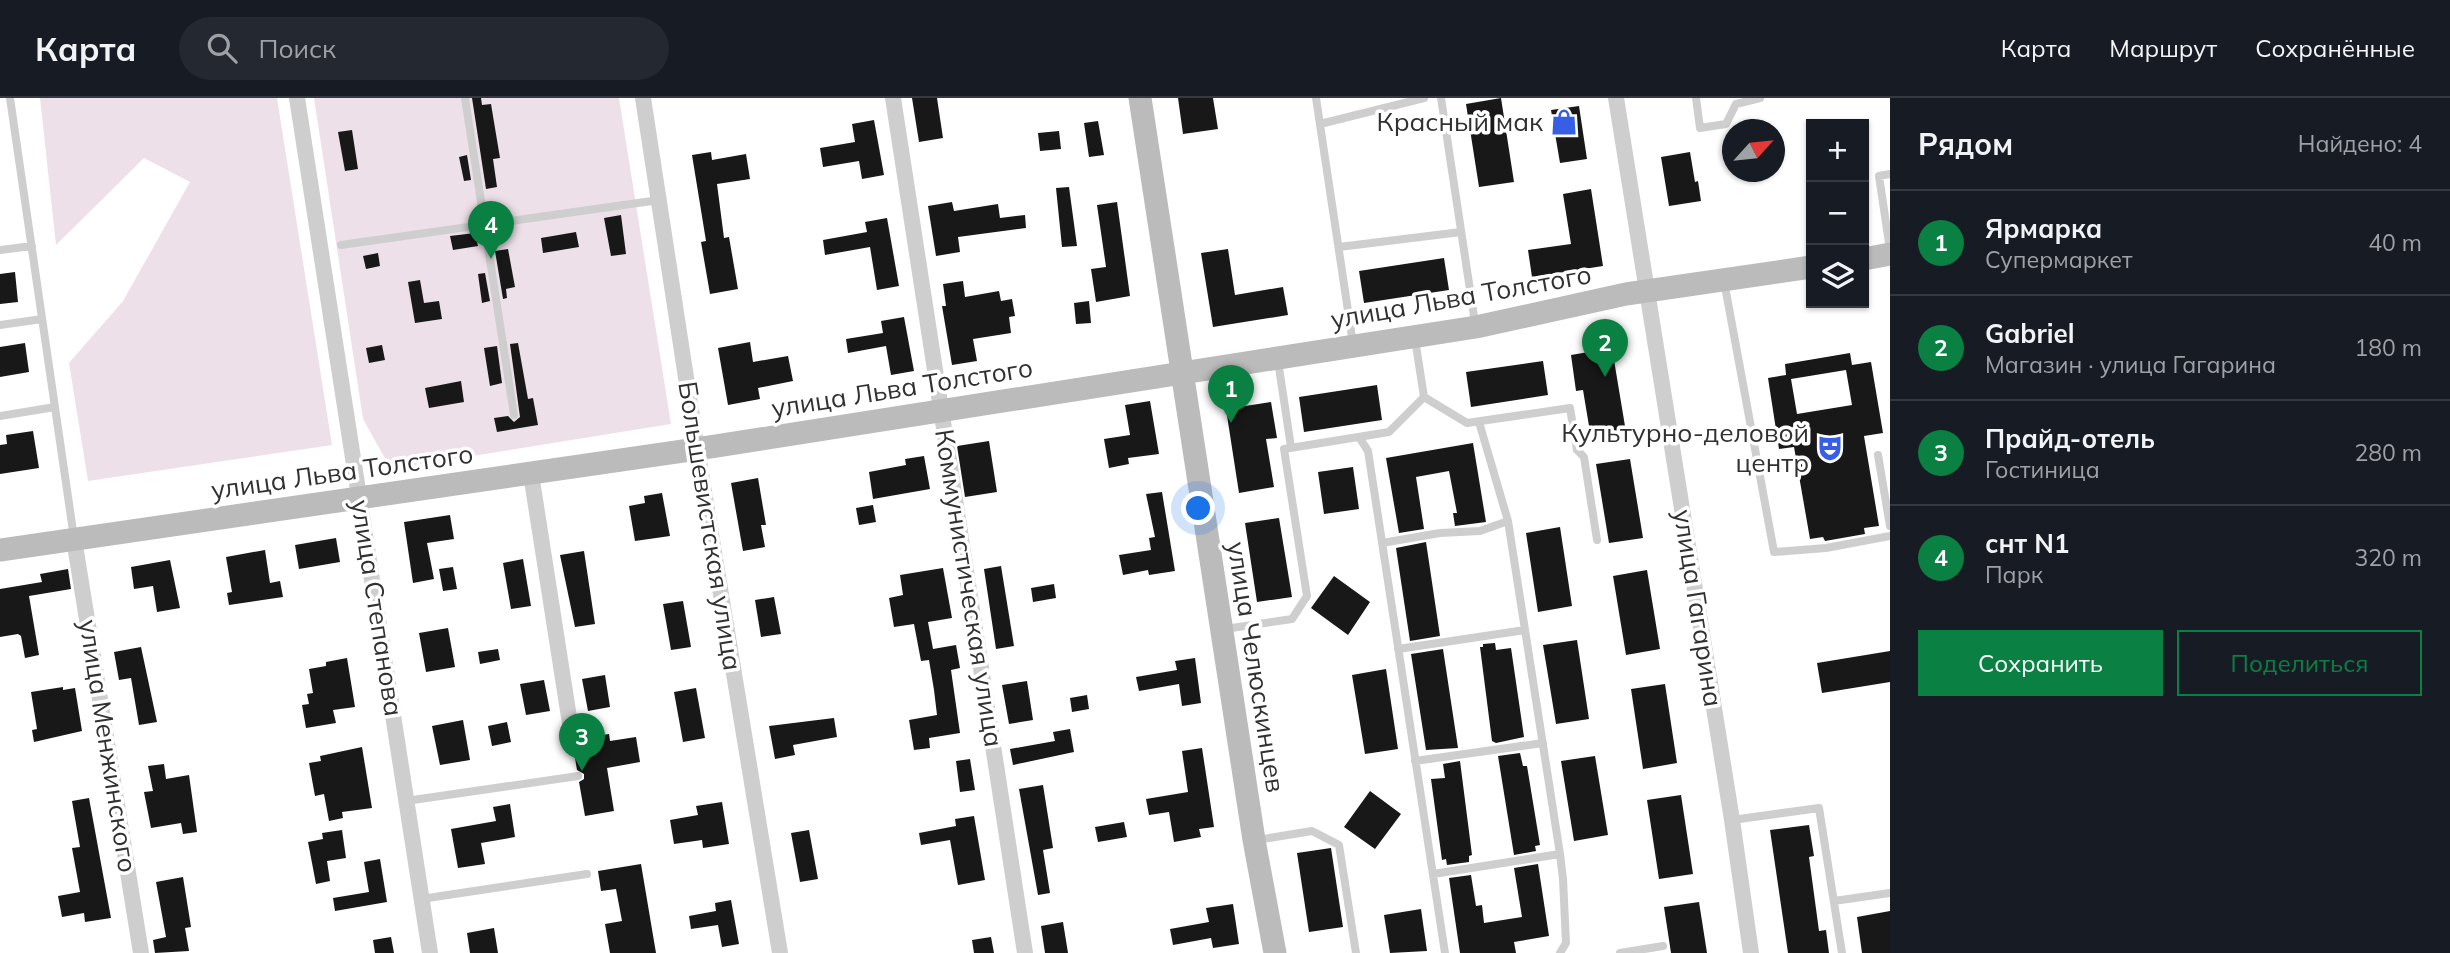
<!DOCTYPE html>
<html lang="ru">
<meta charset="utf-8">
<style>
:root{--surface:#171b24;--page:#242831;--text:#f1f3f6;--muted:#9ea1a6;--line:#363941;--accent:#0b8043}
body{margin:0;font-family:Mulish,sans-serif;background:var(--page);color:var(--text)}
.controls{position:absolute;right:21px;top:21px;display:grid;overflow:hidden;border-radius:0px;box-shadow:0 2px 5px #0004}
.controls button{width:63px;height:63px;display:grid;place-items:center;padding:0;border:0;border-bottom:2px solid var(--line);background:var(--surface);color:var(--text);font:35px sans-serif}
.compass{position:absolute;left:1722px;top:21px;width:63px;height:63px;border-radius:50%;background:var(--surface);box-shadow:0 2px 5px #0004;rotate:63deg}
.you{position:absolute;left:1199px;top:411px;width:24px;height:24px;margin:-18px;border:5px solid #fff;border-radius:50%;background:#1a73e8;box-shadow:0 0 0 10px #1a73e833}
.badge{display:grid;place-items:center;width:46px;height:46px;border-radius:50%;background:var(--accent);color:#fff;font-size:23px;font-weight:700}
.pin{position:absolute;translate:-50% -58px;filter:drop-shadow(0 2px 4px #0008)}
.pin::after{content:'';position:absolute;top:37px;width:24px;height:21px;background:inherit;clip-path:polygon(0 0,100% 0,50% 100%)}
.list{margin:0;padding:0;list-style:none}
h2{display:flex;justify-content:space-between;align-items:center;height:91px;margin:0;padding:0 28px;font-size:30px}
h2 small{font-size:23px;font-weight:400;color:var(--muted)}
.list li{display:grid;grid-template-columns:46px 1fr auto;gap:21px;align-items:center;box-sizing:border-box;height:105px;padding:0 28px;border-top:2px solid var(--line)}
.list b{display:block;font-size:26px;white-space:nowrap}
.list p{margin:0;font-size:23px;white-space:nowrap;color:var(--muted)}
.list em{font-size:23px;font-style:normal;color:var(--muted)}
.actions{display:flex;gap:14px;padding:21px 28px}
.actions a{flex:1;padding:16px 0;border:2px solid var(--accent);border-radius:0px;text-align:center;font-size:24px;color:var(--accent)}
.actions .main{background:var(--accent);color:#fff}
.icon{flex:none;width:38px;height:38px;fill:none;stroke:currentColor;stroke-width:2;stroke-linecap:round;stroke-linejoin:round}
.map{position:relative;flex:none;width:1890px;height:855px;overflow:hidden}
header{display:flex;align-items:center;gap:42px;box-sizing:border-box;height:98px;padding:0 35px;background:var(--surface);border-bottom:2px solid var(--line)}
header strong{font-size:33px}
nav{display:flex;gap:38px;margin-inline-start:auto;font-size:24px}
.search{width:490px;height:63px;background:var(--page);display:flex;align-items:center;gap:18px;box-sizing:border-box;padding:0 24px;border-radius:38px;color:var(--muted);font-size:26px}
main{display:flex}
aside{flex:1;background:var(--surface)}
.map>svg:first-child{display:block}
.green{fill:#eee0e9}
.building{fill:#181818;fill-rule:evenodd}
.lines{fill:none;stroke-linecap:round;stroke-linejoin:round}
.lane{stroke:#cecece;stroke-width:8}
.street{stroke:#cecece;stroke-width:16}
.secondary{stroke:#bbb;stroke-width:23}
.labels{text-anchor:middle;stroke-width:7;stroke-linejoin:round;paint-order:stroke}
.poi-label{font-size:26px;fill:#313131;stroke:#fff;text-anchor:end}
.street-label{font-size:26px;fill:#313131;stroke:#fff}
</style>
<header>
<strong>Карта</strong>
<div class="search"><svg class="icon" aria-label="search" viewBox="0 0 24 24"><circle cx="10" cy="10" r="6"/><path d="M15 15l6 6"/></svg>Поиск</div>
<nav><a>Карта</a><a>Маршрут</a><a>Сохранённые</a></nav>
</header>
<main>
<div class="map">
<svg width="1890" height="855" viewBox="0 0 1890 855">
<rect width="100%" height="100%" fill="#fff"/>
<path class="green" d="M40,0H277L332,347L88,383L69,265L123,203L190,84L144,60L56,147Z
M314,0H619L671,326L391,371L363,321Z"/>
<path class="building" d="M472,0H481L482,7L491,6L500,60L493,61L497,89L486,91Z
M912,0H937L943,40L919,44Z
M1178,0H1213L1218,31L1183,36Z
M1501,0L1514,84L1479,89L1466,6Z
M1579,8L1587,61L1560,65L1551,12Z
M874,22L884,77L862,81L859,63L823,69L820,50L855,44L852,26Z
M1098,23L1104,57L1089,59L1084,25Z
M352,32L358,71L345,73L338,34Z
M1059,33L1061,51L1040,53L1038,35Z
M711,54L712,62L746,56L750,81L717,86L724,140L729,139L738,191L710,196L701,144L706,143L692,57Z
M1690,54L1695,84L1698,83L1701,103L1669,108L1661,59Z
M467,57L471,82L464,83L459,59Z
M1069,89L1077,148L1062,149L1056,90Z
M1591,91L1603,168L1532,179L1528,152L1571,146L1563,96Z
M952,104L954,113L998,106L1000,120L1025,117L1026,130L958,139L960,154L936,158L928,108Z
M1117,104L1130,198L1096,204L1091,171L1106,169L1097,107Z
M621,117L626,156L611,158L604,120Z
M887,120L899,188L877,192L870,149L825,157L823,142L867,134L865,124Z
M576,134L579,149L543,155L541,140Z
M475,135L478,148L453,152L450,138Z
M508,151L515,189L506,191L507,200L503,201L495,153Z
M1228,151L1235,197L1283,189L1288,217L1213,229L1201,155Z
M378,155L380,168L366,171L363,158Z
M1444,160L1449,192L1364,205L1359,173Z
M15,174L18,204L0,206V176Z
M485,175L490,203L482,205L478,176Z
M420,182L424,205L439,203L442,221L415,225L408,184Z
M963,183L965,199L999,193L1001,203L1012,201L1015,218L1009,219L1011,235L973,241L977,263L952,267L942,208H946L943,186Z
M1089,203L1091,225L1076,226L1074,205Z
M904,219L914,273L891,277L886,248L848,255L846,241L883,235L881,223Z
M750,244L753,264L788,258L793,283L758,290L760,301L728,307L718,250Z
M25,245L29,274L0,279V249Z
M518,245L528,301L533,300L538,327L497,334L494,320L508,318L514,324L520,319L510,246Z
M382,247L385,262L369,265L366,250Z
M497,248L502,285L490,288L484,250Z
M1612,250L1626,334L1591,340L1583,292L1576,293L1571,257Z
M1850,255L1852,267L1871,264L1883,335L1864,338L1879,428L1864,430L1865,436L1825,443L1823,439L1810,441L1794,349L1779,351L1768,280L1786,277L1785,266ZM1846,272L1852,307L1797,316L1791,281Z
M1543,263L1548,297L1471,309L1466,274Z
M461,283L464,304L429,310L425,290Z
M1377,287L1382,322L1304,334L1299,299Z
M1150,303L1159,356L1128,360L1129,366L1109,370L1104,341L1130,337L1125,307Z
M1271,304L1277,340L1266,341L1274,389L1239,395L1226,311Z
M33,333L39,370L0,376V347L7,346L6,337Z
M989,343L997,394L965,399L957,348Z
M1473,345L1486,424L1455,428L1453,415H1457L1449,373L1416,379L1424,431L1399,435L1386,360Z
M924,358L930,391L873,401L869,374L906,367L905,361Z
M1630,361L1643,440L1609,445L1596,366Z
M1353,369L1359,411L1324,416L1318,374Z
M758,380L766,427H761L765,449L743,453L731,385Z
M1162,394L1175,473L1149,477L1148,472L1123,477L1119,457L1151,452L1149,440L1155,439L1146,396Z
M662,395L670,438L635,443L629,408L645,405L644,398Z
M873,407L876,424L859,427L856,410Z
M450,417L454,441L427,445L434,481L413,485L404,424Z
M1279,420L1292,499L1257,504L1245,425Z
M1560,429L1572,508L1538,514L1526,435Z
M336,440L340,464L299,471L295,447Z
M1426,444L1440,538L1410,543L1396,450Z
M265,452L270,485L280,483L283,499L229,507L227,495L232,494L226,459Z
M584,453L595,526L575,529L560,457Z
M523,461L531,508L511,511L503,465Z
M170,462L180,510L157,514L153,488L134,491L131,469Z
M1001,468L1014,548L996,551L984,471Z
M453,469L457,491L443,493L439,471Z
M943,470L952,520L928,524L933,551L956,547L960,570L951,572L960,635L929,640L930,650L914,652L909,622L937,617L934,592L929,562L921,563L914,526L894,529L889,500L903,497L900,477Z
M68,471L71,491L29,498L39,557L25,560L21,538L18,536L0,539V491L42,484L40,476Z
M1647,472L1660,551L1626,557L1613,478Z
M1334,478L1370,504L1348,537L1311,510Z
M1054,486L1056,500L1033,504L1031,490Z
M774,499L781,536L761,539L755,502Z
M683,503L691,549L671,552L663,506Z
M448,530L455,569L426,574L419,535Z
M1577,542L1589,621L1556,626L1543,547Z
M1495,545L1496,552L1511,550L1524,639L1496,645L1492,643L1480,549H1483V546Z
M141,549L157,624L139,627L131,580L119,582L114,554Z
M498,551L500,562L480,566L478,554Z
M1443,551L1458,650L1426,652L1411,556Z
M1890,553V584L1822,595L1817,565Z
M347,560L355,609L333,612L336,625L306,630L302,607L309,606L307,596L313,595L309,571L326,568V564Z
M1195,560L1201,605L1182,608L1179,586L1139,593L1136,579L1177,572L1175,563Z
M1386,571L1398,651L1365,656L1352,577Z
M605,577L610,609L588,613L582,581Z
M544,582L550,613L526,617L520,586Z
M1027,583L1033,622L1009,626L1002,587Z
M1665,586L1677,665L1643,671L1631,591Z
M63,589V592L75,590L82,633L34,644L32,632L37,631L31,594Z
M696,590L705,640L683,644L674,594Z
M1087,597L1089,611L1072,614L1070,600Z
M834,620L837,639L793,647L795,657L775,661L769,628Z
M463,622L470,662L440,667L432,628Z
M507,624L511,644L492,648L488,628Z
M1070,631L1074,654L1013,667L1010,651L1055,643L1053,634Z
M609,636L610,643L636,639L640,664L607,670L614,713L585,718L579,684L584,681V676L577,672L572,642Z
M362,649L372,710L342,714L343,720L329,723L324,696L315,698L309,665L321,663L320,658Z
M1202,650L1214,729L1199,731L1201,739L1174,744L1169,714L1149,717L1146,701L1188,694L1182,653Z
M1520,655L1523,668H1527L1540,747L1535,748L1536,753L1514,757L1498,658Z
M1595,658L1608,737L1574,743L1561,663Z
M970,661L975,692L960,694L956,663Z
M1460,663L1472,757L1469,758V764L1447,767L1446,761L1442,762L1431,681L1445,680L1443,666Z
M164,666L166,681L189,677L197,734L183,736L181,725L151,730L144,694L153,693L148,668Z
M1043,687L1053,750L1043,752L1050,795L1038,797L1019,691Z
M1370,693L1401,716L1375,751L1344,729Z
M1681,697L1693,776L1659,781L1647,702Z
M89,700L111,820L85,824L84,815L62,819L58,798L80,794L72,750L80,749L72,703Z
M722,704L729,746L703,750L702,742L674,746L670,722L698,717L696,708Z
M510,706L515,739L481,745L485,766L458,770L451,731L496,723L493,709Z
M974,718L985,782L958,787L950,742L921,747L919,735L956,728L955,721Z
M1124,724L1127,739L1098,744L1095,729Z
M1809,727L1814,758L1809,759L1819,833L1826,832L1829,855H1788L1770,732Z
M342,732L346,760L327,763L330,783L316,786L308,744L323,741L322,735Z
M809,732L818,781L800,784L791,735Z
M1331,750L1343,829L1309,834L1297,755Z
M380,761L387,804L335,813L333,800L369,794L364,764Z
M641,766L656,855H610L605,826L622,823L616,791L601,793L598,773Z
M1538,766L1549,838L1514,844L1516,855H1460L1449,780L1471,777L1476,808L1482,807L1484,825L1522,819L1514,770Z
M183,779L191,829L185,830L189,853L155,855L153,842L166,839L156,784Z
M731,802L739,846L722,849L718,827L691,831L689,818L716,813L715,805Z
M1699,804L1707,855H1671L1664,809Z
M1233,806L1239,846L1213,850L1211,840L1173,847L1170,831L1209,824L1206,810Z
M1421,811L1427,853L1390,855L1384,817Z
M1890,813V855H1862L1857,819Z
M1063,824L1068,855H1045L1041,828Z
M494,830L498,855H470L467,835Z
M391,839L394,855H375L373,842Z
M991,839L994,855H974L972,842Z"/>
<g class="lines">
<path class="lane" d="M10,0L74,440
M465,0L514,317
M1316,0L1353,246
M1441,0L1475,225
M1696,0L1700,30L1726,26L1736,6L1760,0
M1320,26L1424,0
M1890,76L1879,78L1890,152
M341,147L659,102
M1339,149L1461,134
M0,152L32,148
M1724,183L1774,454L1826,450L1890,438
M0,227L42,221
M1415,241L1424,299L1467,325L1570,310L1577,352L1584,359L1597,442
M1278,263L1291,349
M0,318L55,309
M1479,324L1508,423L1560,756L1563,781L1566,845L1560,855
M1359,339L1368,353L1445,855
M1878,357L1890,428
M1382,445L1440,435L1480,433L1508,423
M1225,531L1292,521L1307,498L1284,351L1389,334L1424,299
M1398,551L1525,532
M1415,663L1543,645
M406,703L578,678
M1732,722L1819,710L1842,855
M1257,742L1312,733L1339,747L1356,855
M1433,776L1560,756
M421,801L587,776
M1834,803L1890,795
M1620,855L1663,848"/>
<path class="street" d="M297,0L430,855
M643,0L697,351L780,855
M893,0L1025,855
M1616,0L1732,722L1751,855
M531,376L571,632
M74,441L141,855"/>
<path class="secondary" d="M1140,0L1254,742L1275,855
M1864,161L1890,156
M0,452L697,351L1476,229L1626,196L1811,169"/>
</g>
<defs>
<g id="shop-bare" transform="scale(2.1)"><path d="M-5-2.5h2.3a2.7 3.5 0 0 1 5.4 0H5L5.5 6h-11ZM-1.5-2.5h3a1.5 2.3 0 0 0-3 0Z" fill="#375ee5" stroke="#fff" stroke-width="2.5" paint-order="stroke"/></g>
<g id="theatre-bare" transform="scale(2.1)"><path d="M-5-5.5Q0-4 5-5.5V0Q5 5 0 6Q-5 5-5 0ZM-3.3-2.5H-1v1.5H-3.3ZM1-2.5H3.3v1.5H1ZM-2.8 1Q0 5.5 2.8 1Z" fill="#375ee5" stroke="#fff" stroke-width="2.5" paint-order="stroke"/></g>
</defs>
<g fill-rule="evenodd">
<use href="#shop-bare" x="1564" y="24"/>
<use href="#theatre-bare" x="1830" y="350"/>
</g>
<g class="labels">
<g class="poi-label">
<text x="1543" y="33">Красный мак</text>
<text x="1809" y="344">Культурно-деловой<tspan x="1809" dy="30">центр</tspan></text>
</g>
<g class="street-label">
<text transform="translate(1461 199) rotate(-10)" y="9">улица Льва Толстого</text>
<text transform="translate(902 290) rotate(-9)" y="9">улица Льва Толстого</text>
<text transform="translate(342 374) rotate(-8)" y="9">улица Льва Толстого</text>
<text transform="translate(710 428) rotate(81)" y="9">Большевистская улица</text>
<text transform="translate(969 490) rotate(81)" y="9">Коммунистическая улица</text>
<text transform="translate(377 510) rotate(81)" y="9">улица Степанова</text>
<text transform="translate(1698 510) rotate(81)" y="9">улица Гагарина</text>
<text transform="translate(1256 569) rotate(81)" y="9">улица Челюскинцев</text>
<text transform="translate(108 648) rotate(81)" y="9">улица Менжинского</text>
</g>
</g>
</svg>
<div class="controls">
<button>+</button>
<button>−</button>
<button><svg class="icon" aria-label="layers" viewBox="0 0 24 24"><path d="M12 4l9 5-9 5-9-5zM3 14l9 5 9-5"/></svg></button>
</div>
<svg class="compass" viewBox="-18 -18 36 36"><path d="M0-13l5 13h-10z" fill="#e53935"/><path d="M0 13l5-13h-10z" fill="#9ea1a6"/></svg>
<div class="you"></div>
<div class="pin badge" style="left:1231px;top:325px">1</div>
<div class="pin badge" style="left:1605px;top:279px">2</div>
<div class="pin badge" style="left:582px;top:673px">3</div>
<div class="pin badge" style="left:491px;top:161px">4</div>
</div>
<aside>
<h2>Рядом<small>Найдено: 4</small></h2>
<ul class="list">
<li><span class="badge">1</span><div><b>Ярмарка</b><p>Супермаркет</p></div><em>40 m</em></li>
<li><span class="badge">2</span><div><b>Gabriel</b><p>Магазин · улица Гагарина</p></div><em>180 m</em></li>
<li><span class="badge">3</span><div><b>Прайд-отель</b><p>Гостиница</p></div><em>280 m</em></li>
<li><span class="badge">4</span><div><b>снт N1</b><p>Парк</p></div><em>320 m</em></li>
</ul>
<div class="actions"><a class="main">Сохранить</a><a>Поделиться</a></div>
</aside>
</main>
